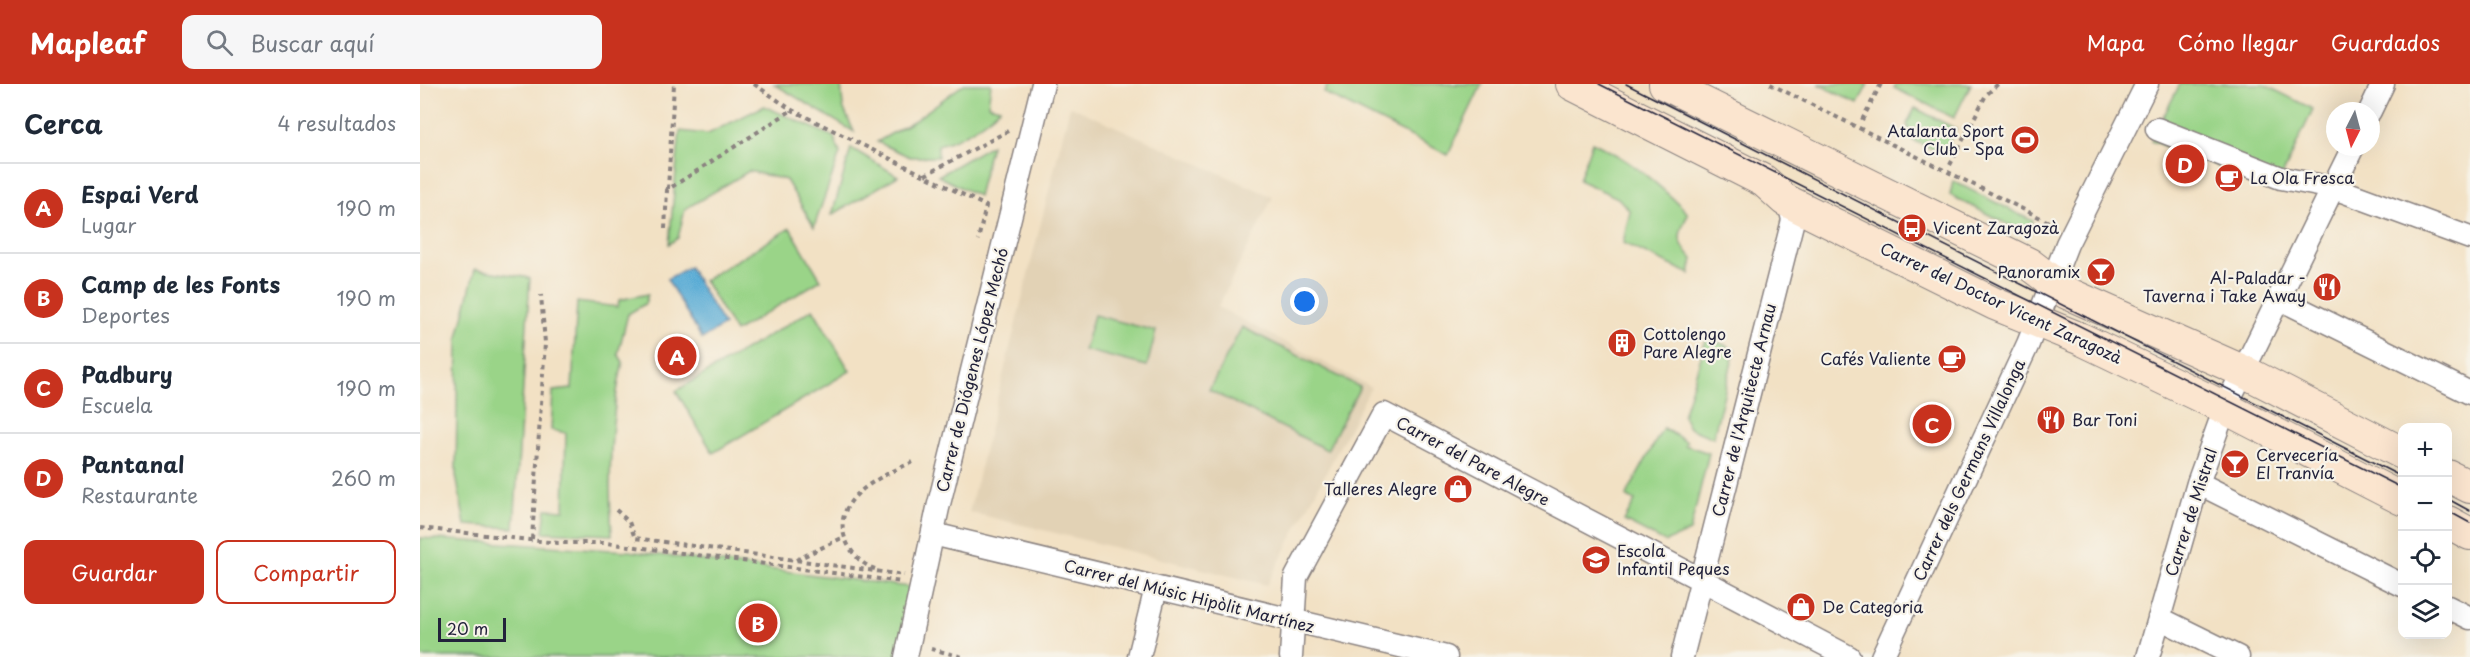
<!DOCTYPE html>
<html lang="es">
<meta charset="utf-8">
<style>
:root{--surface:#fff;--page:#f6f6f7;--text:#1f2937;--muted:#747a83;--line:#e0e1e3;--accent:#c8321e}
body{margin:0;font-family:"Playpen Sans",sans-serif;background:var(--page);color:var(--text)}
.controls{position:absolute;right:18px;bottom:18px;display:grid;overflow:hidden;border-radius:12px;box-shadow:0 6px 24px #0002}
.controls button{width:54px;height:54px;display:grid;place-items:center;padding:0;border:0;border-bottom:2px solid var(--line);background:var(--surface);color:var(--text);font:30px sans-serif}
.compass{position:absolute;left:1906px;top:18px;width:54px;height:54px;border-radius:50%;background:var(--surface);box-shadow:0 6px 24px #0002;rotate:186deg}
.scale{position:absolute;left:18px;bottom:15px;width:68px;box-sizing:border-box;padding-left:6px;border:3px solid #22223b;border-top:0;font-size:16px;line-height:21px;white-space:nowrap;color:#22223b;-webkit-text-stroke:4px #f7f3e8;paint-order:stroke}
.you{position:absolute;left:885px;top:218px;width:21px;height:21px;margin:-15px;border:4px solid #fff;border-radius:50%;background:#1a73e8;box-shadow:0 0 0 9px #1a73e833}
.badge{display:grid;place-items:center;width:39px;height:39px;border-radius:50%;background:var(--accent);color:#fff;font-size:20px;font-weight:700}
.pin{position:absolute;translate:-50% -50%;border:3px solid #fff;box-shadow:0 2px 6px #0006}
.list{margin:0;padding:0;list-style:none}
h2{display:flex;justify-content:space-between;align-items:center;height:78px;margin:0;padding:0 24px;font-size:26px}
h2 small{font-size:20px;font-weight:400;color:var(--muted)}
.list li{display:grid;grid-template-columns:39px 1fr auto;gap:18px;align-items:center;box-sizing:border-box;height:90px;padding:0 24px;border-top:2px solid var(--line)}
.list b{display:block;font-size:22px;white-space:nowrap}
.list p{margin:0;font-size:20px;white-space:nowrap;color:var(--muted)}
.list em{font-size:20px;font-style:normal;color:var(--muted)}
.actions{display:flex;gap:12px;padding:18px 24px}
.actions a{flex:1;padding:14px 0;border:2px solid var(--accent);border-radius:12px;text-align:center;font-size:21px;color:var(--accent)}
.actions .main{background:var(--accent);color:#fff}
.icon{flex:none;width:33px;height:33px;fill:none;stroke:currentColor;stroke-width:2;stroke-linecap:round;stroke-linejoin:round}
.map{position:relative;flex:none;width:2050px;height:573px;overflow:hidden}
header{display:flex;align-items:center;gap:36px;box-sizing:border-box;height:84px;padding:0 30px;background:var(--accent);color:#fff}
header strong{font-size:28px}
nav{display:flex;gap:33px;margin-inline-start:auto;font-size:21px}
.search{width:420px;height:54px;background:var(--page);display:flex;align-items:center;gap:15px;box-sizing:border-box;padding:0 21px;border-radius:12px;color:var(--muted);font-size:22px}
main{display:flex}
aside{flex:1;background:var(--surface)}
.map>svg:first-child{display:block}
.built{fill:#e2d2b5}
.green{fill:#9ad488;stroke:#5e7b62;stroke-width:1.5}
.water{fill:#5aacd5;stroke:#3e6788;stroke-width:1.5}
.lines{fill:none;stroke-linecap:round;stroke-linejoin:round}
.street-casing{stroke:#8a8280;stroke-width:25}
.secondary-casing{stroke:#8a8280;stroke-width:34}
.path{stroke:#8a8280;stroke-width:4;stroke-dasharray:4.5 4.5;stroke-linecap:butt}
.street{stroke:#fff;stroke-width:22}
.secondary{stroke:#fbe5cf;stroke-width:32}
.tram{stroke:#22223b;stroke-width:1.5}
.labels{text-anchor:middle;stroke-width:4.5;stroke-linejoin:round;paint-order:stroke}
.poi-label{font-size:16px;fill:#22223b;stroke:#f7f3e8;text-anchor:start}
.street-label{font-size:16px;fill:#22223b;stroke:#f7f3e8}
</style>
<header>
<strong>Mapleaf</strong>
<div class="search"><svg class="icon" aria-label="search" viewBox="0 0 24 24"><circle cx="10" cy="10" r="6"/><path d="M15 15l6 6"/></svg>Buscar aquí</div>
<nav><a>Mapa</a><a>Cómo llegar</a><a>Guardados</a></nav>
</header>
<main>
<aside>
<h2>Cerca<small>4 resultados</small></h2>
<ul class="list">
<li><span class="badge">A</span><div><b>Espai Verd</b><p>Lugar</p></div><em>190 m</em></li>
<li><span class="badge">B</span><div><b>Camp de les Fonts</b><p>Deportes</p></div><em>190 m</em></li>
<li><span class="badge">C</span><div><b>Padbury</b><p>Escuela</p></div><em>190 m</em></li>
<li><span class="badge">D</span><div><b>Pantanal</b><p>Restaurante</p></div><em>260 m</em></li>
</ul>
<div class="actions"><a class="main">Guardar</a><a>Compartir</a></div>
</aside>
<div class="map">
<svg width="2050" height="573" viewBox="0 0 2050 573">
<rect width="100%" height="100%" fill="#f7f3e8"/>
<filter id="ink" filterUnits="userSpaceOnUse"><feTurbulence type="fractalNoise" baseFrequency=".0167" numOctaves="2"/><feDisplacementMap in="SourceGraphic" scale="12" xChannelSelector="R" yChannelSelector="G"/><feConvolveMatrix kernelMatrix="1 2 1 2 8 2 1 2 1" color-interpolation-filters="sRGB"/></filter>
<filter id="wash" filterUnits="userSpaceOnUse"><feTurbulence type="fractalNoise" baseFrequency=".008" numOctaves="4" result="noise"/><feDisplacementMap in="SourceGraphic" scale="24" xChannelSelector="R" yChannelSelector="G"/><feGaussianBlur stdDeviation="1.35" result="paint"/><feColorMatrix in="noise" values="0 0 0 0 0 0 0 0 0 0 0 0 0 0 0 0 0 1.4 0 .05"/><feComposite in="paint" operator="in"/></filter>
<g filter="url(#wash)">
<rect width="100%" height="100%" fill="#f2e1c4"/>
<path class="built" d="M650,22L853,113L798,223L951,303L847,501L549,428Z"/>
<path class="green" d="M354,0H421L423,23L434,48Z
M544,0H571L568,21L580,24C564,40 540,56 518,61V73H490L457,58L495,36Z
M908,0H1062L1028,71L904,9Z
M1398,0H1448L1438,20Z
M1476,0H1551L1534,34L1474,4Z
M1760,0H1843L1893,25L1858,101L1849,96L1847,100L1805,81L1803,85L1758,63L1756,66L1731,57Z
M344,22L414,53L420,69L394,143L366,96L329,87L265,125L258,154L249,160L260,47L288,50Z
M1495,24L1536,45L1527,61L1515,66L1492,56L1487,40Z
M1172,58C1209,75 1235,97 1264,125L1268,130C1258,152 1255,156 1273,175L1270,190L1203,159L1210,127L1198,114L1159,96Z
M571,61L558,112L518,92Z
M431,64L478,92L412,131Z
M1533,97L1613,137L1607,150L1530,111Z
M370,144L401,196L315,248L284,196Z
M55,185L110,194L94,444L45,441L36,391L38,253Z
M228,210L225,220L208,230L198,270L203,278C190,331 188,397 192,451L123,448L126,425L144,426L146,349L131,346L133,307L152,305L157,218L198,223L199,216Z
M393,225L430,287L293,369L256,307Z
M674,231L736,247L727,282L664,266Z
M822,243L940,303L907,366L789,306Z
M1287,253L1315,266L1293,354L1269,344L1263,332Z
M1243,344L1267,358L1265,361L1289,369L1270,447L1245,458L1204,437L1215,417L1206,412Z
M0,454L208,467L497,504L477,573H0Z"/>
<path class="water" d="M269,183L304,241L282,255L247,195Z"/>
</g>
<g filter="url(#ink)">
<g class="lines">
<g class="street-casing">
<path id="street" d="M1950,27L1963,0
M1737,45L1861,94L1914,104L2050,154
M1860,215L2050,309
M1778,399L1982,501
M513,450L1026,573
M2028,523L2050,534
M1739,534L1818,573
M486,573L518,424L623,0
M719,573L736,504
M871,573L876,493L964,330L1429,573
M1262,573L1373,136L1371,127L1365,116
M1462,573L1608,260L1647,160L1727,0
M1728,573L1778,399L1805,324L1933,63"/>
</g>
<g class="secondary-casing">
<path id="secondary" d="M1152,0L1344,97L1365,116L1575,220L1661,255L1805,324L1982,415
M1245,0L1609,180L1647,209L1825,288L1982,369
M2028,392L2050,403
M2028,438L2050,450"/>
</g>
<path class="path" d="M334,0L372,26L566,122L558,156
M1350,0L1631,139L1629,142
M1442,36L1461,0
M1530,81L1566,11L1578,0
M505,91L588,47
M248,105L254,0
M245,145L247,106L372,26
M196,426L209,438L215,454L484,491
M0,444L138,459H186L482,498
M112,455L125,259L121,211
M376,476L424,453
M455,485C443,481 434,472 428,461C405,416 461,392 493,378
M511,565L543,573"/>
<use href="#street" class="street"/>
<use href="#secondary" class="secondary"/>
<path class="tram" d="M1179,0L1982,404
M1206,0L1982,393
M2028,415L2050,427
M2028,427L2050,439"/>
</g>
</g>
<defs>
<g id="stadium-disc" transform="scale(1.5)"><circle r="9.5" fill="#c8321e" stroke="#f7f3e8"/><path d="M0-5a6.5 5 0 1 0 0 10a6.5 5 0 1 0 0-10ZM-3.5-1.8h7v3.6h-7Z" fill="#fff"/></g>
<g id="cafe-disc" transform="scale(1.5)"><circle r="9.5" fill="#c8321e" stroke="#f7f3e8"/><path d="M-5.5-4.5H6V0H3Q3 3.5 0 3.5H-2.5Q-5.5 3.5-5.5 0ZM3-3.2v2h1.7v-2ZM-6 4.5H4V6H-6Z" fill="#fff"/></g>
<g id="bus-disc" transform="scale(1.5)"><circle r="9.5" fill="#c8321e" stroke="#f7f3e8"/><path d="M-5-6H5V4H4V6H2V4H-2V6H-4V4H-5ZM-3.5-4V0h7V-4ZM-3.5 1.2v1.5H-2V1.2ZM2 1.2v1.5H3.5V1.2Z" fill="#fff"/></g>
<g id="bar-disc" transform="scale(1.5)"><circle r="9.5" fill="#c8321e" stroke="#f7f3e8"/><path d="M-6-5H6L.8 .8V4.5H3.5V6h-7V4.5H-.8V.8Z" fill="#fff"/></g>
<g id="restaurant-disc" transform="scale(1.5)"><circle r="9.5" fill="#c8321e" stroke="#f7f3e8"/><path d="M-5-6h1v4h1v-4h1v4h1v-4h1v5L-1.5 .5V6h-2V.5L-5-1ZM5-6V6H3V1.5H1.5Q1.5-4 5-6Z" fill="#fff"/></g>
<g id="building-disc" transform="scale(1.5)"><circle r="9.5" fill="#c8321e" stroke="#f7f3e8"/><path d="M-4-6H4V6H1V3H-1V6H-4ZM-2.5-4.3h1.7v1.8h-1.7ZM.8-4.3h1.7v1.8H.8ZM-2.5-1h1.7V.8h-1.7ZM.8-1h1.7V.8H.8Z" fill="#fff"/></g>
<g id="shop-disc" transform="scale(1.5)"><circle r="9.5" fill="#c8321e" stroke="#f7f3e8"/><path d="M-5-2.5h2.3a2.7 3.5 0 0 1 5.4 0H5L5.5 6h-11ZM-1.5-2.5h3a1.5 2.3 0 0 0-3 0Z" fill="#fff"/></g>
<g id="school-disc" transform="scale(1.5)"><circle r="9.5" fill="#c8321e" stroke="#f7f3e8"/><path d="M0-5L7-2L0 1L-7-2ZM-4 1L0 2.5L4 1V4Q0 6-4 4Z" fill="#fff"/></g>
</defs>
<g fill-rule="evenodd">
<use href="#stadium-disc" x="1605" y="56"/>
<use href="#cafe-disc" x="1809" y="94"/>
<use href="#bus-disc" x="1492" y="144"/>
<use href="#bar-disc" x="1681" y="188"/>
<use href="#restaurant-disc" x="1907" y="203"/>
<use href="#building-disc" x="1202" y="259"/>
<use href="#cafe-disc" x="1532" y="275"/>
<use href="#restaurant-disc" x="1631" y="336"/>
<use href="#bar-disc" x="1815" y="380"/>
<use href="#shop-disc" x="1038" y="405"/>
<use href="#school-disc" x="1176" y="476"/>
<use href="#shop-disc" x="1381" y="523"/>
</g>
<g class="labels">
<g class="poi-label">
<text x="1584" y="53" text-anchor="end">Atalanta Sport<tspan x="1584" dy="18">Club - Spa</tspan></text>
<text x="1830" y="100">La Ola Fresca</text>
<text x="1513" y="150">Vicent Zaragozà</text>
<text x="1660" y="194" text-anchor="end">Panoramix</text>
<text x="1886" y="200" text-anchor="end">Al-Paladar -<tspan x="1886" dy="18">Taverna i Take Away</tspan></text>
<text x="1223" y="256">Cottolengo<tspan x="1223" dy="18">Pare Alegre</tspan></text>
<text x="1511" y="281" text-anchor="end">Cafés Valiente</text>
<text x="1652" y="342">Bar Toni</text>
<text x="1836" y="377">Cervecería<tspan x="1836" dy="18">El Tranvía</tspan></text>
<text x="1017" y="411" text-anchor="end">Talleres Alegre</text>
<text x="1197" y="473">Escola<tspan x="1197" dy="18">Infantil Peques</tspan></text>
<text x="1402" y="529">De Categoria</text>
</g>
<g class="street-label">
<text transform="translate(1581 219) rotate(25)" y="6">Carrer del Doctor Vicent Zaragozà</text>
<text transform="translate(552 286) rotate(-76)" y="6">Carrer de Diógenes López Mechó</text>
<text transform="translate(1324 326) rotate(-76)" y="6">Carrer de l'Arquitecte Arnau</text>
<text transform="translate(1053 377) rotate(28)" y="6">Carrer del Pare Alegre</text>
<text transform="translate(1549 386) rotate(-65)" y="6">Carrer dels Germans Villalonga</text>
<text transform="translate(1771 428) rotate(-72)" y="6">Carrer de Mistral</text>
<text transform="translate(769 512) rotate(14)" y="6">Carrer del Músic Hipòlit Martínez</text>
</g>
</g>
</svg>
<div class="controls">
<button>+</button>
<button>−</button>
<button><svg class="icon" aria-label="locate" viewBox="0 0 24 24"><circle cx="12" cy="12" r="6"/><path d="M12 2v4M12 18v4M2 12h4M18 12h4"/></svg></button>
<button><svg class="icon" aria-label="layers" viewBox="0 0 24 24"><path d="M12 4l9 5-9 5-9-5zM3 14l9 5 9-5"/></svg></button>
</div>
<svg class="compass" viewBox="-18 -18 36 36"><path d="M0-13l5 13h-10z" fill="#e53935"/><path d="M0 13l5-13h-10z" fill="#747a83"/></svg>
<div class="scale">20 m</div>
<div class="you"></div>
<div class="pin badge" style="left:257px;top:272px">A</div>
<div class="pin badge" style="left:338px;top:539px">B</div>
<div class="pin badge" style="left:1512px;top:340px">C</div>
<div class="pin badge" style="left:1765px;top:80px">D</div>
</div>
</main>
